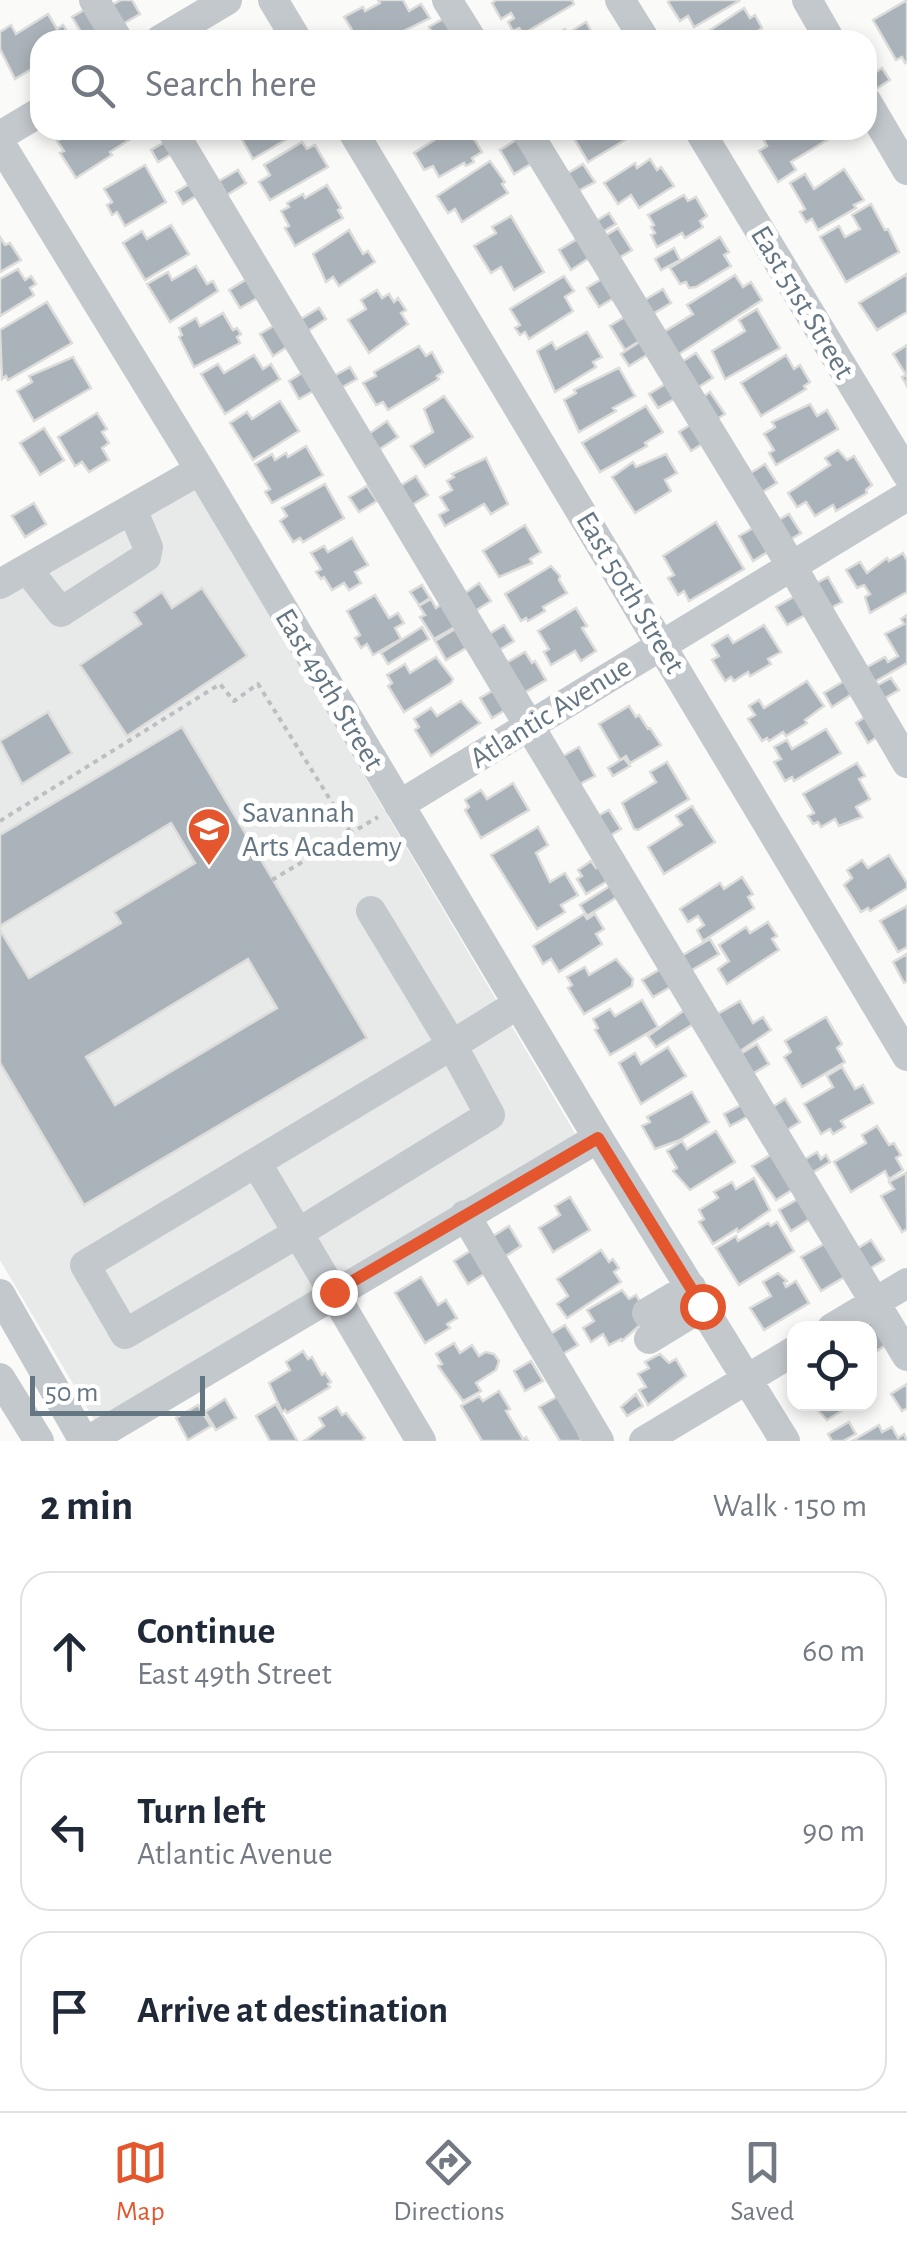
<!DOCTYPE html>
<meta charset="utf-8">
<style>
:root{--surface:#fff;--page:#f2f2f3;--text:#1f2937;--muted:#747a83;--line:#e0e1e3;--accent:#e4572e}
body{margin:0;font-family:"Alegreya Sans",sans-serif;background:var(--page);color:var(--text)}
.controls{position:absolute;right:30px;bottom:30px;display:grid;overflow:hidden;border-radius:20px;box-shadow:0 5px 15px #0003}
.controls button{width:90px;height:90px;display:grid;place-items:center;padding:0;border:0;border-bottom:2px solid var(--line);background:var(--surface);color:var(--text);font:50px sans-serif}
.scale{position:absolute;left:30px;bottom:25px;width:175px;box-sizing:border-box;padding-left:10px;border:5px solid #657683;border-top:0;font-size:28px;line-height:35px;white-space:nowrap;color:#657683;-webkit-text-stroke:8px #fff;paint-order:stroke}
.stop{position:absolute;width:30px;height:30px;margin:-22px;border:8px solid #e4572e;border-radius:50%;background:#fff}
.stop.end{background:#e4572e;border-color:#fff;box-shadow:0 2px 10px #0008}
.list{margin:0;padding:0;list-style:none}
h2{display:flex;justify-content:space-between;align-items:center;height:130px;margin:0;padding:0 40px;font-size:42px}
h2 small{font-size:32px;font-weight:400;color:var(--muted)}
.list li{display:grid;grid-template-columns:65px 1fr auto;gap:30px;align-items:center;box-sizing:border-box;height:160px;margin:0 20px 20px;padding:0 20px;border:2px solid var(--line);border-radius:30px}
.list b{display:block;font-size:38px;white-space:nowrap}
.list p{margin:0;font-size:32px;white-space:nowrap;color:var(--muted)}
.list em{font-size:32px;font-style:normal;color:var(--muted)}
.icon{flex:none;width:55px;height:55px;fill:none;stroke:currentColor;stroke-width:2;stroke-linecap:round;stroke-linejoin:round}
.map{position:relative;flex:none;width:907px;height:1441px;overflow:hidden}
.search{position:absolute;background:var(--surface);box-shadow:0 5px 15px #0003;left:30px;right:30px;top:30px;height:110px;display:flex;align-items:center;gap:25px;box-sizing:border-box;padding:0 35px;border-radius:30px;color:var(--muted);font-size:38px}
.sheet{height:670px;background:var(--surface)}
nav{display:flex;justify-content:space-around;align-items:center;box-sizing:border-box;height:140px;border-top:2px solid var(--line);background:var(--surface);font-size:28px;color:var(--muted)}
nav a{display:grid;justify-items:center;gap:5px}
nav .on{color:var(--accent)}
.map>svg:first-child{display:block}
.built{fill:#e8e9e9}
.building{fill:#aab3b9;stroke:#dcdcda;stroke-width:2.5;fill-rule:evenodd}
.lines{fill:none;stroke-linecap:round;stroke-linejoin:round}
.path{stroke:#bbbfc2;stroke-width:4;stroke-dasharray:5 5;stroke-linecap:butt}
.minor{stroke:#c3c8cc;stroke-width:30}
.route{stroke:#e4572e;stroke-width:12}
.labels{text-anchor:middle;stroke-width:10;stroke-linejoin:round;paint-order:stroke}
.street-label{font-size:30px;fill:#657683;stroke:#fff}
.poi-label{font-size:30px;fill:#657683;stroke:#fff;text-anchor:start}
</style>
<div class="map">
<svg width="907" height="1441" viewBox="0 0 907 1441">
<rect width="100%" height="100%" fill="#fafaf8"/>
<path class="built" d="M190,481L576,1135L95,1421L0,1260V599Z"/>
<path class="building" d="M121,0H132L140,14L121,25L110,6Z
M378,0H403L409,11L421,4L430,18L385,40H358L344,17L363,7L365,11L380,3Z
M496,0H572L574,4L523,34L519,28L513,31L508,22L514,18L511,13L501,19L492,3Z
M671,0H738L739,1L694,27L688,16L680,21L668,2Z
M907,0V62L905,63L902,57L896,60L873,20Z
M91,6L104,28L85,39L72,17Z
M744,8L750,18L755,15L762,28L758,31L764,40H695Z
M48,14L57,29L63,25L73,40H40V64L15,79L0,49V32L11,25L16,34Z
M450,15L455,40H436L429,27Z
M586,22L594,36L598,33L602,40L551,38L565,29L567,34Z
M882,68L890,80L870,93L867,78Z
M127,130L132,138L110,152L112,155L76,178L60,153L64,151L57,141L69,134L67,130Z
M261,130H298L299,132L253,159L240,136L249,131L252,136Z
M450,130H469L482,152L472,158L474,162L466,166L464,163L439,177L433,166L424,170L414,153Z
M569,130H632L635,134L588,162Z
M758,130H828L832,137L791,162L796,170L778,182L759,151L767,146Z
M519,138L534,162L514,174L500,150Z
M170,139L177,151L158,162L151,150Z
M302,142L307,149L315,145L328,167L270,200L259,182L270,175L264,165Z
M650,159L657,170L661,167L674,186L639,208L631,195L618,204L604,183L635,163L637,168Z
M490,161L505,182L502,184L508,193L462,222L455,209L448,213L437,196Z
M583,164L595,182L576,192L565,175Z
M145,165L166,202L125,226L117,212L112,215L107,205L112,202L104,189Z
M844,169L864,200L854,205L856,208L818,230L812,219L806,222L800,212L805,209L790,183L805,174L814,189Z
M238,170L246,183L227,195L219,181Z
M194,181L201,193L183,204L176,192Z
M327,185L341,208L338,210L343,218L295,246L285,228L289,226L281,211L289,207L287,203L303,194L305,198Z
M684,195L688,201L696,197L707,216L700,221L703,227L685,238L682,233L657,247L651,235L655,233L651,227L654,225L648,215Z
M871,204L885,230L888,229L899,252L846,282L820,237L839,226L845,237L860,229L852,215Z
M609,213L616,224L599,234L593,223Z
M511,216L544,272L514,290L501,267L491,273L474,246L496,233L492,227Z
M171,225L189,254L145,280L123,243L142,231L147,239Z
M618,228L632,250L614,261L600,239Z
M349,230L363,254L368,251L375,262L339,286L333,277L326,282L313,254Z
M582,236L594,255L571,270L559,250Z
M0,237L5,245L10,243L21,260L0,272Z
M720,237L729,252L724,255L731,266L696,287L689,288L686,282L680,284L670,268Z
M674,248L680,260L661,270L655,259Z
M196,266L207,284L213,281L218,291L170,322L147,284L168,272L172,280Z
M18,269L25,280L31,276L36,284L30,288L34,295L0,316V279Z
M907,274V312L877,330L859,303Z
M735,275L743,287L751,282L762,300L676,356L662,333L693,314L687,305Z
M564,276L574,291L565,297L573,311L529,339L525,332L520,335L515,328L520,325L510,309Z
M250,277L261,296L240,308L229,290Z
M605,277L617,296L599,307L587,288Z
M663,289L671,303L651,315L643,301Z
M377,290L382,298L389,294L394,302L398,298L406,310L401,313L408,324L369,353L348,320L366,309L361,300Z
M47,302L72,343L8,380L6,376L2,379L0,330Z
M319,308L326,319L308,331L301,319Z
M757,309L780,348L725,379L712,351L745,331L739,320Z
M223,313L233,330L237,328L241,334L237,337L240,343L194,367L179,337L182,335L179,328L196,318L200,326Z
M626,316L641,340L625,350L610,326Z
M280,322L293,343L273,356L260,334Z
M587,332L602,357L593,362L596,367L555,392L537,351L552,342L556,349Z
M642,340L650,353L629,366L621,354Z
M907,345V386L902,377L906,375L893,354Z
M419,346L426,356L432,352L443,372L437,376L439,379L388,410L383,402L376,405L363,383L376,376L374,372Z
M696,353L713,378L697,388L680,363Z
M254,355L263,369L271,364L280,379L225,414L201,374L218,364L224,373Z
M786,355L794,369L800,365L810,382L804,386L806,389L761,416L741,383Z
M73,357L91,388L34,421L17,391L32,382L29,376Z
M350,367L357,379L339,389L332,377Z
M619,368L635,396L613,408L616,411L579,432L564,400L576,393L574,390Z
M307,370L317,389L299,399L289,381Z
M667,383L676,398L658,408L649,394Z
M710,392L725,414L714,421L700,399Z
M444,396L473,437L425,467L411,446L433,432L424,409Z
M280,401L299,431L253,460L230,423L247,412L252,419Z
M810,404L817,416L827,410L838,429L776,465L769,453L774,450L764,434L775,427L772,422Z
M646,406L663,432L645,443L647,446L600,472L582,443Z
M97,413L107,429L102,432L109,443L102,448L109,460L89,472L82,462L75,466L58,437Z
M387,421L398,437L377,451L367,435Z
M690,425L702,444L691,451L679,432Z
M44,428L64,460L40,475L20,443Z
M306,446L323,475L272,503L265,492L270,489L255,464L272,454L275,460L286,453L288,457Z
M838,450L847,460L854,456L872,485L866,490L867,493L836,511L833,505L815,516L806,502L797,507L788,493L830,465L825,458Z
M666,454L677,473L665,480L671,491L635,513L612,477L633,462L636,467Z
M486,458L508,504L491,514L484,504L445,526L439,515L448,510L440,497L452,490L447,481L454,477L452,474Z
M765,464L777,483L756,496L744,477Z
M416,476L428,495L409,507L397,488Z
M325,484L344,518L303,542L300,538L293,542L280,521L287,516L282,508Z
M367,486L377,501L359,512L349,497Z
M34,503L46,524L25,537L12,516Z
M789,514L801,533L783,544L772,524Z
M716,522L744,569L689,601L684,591L678,595L668,578L674,575L663,556Z
M525,525L541,552L530,559L532,563L499,577L483,551Z
M757,526L771,550L753,561L739,536Z
M352,538L368,565L355,572L361,583L349,590L344,583L332,590L324,577L321,579L316,572L321,569L311,553L324,546L328,552Z
M903,553L907,561V592L870,613L865,597L870,594L864,585L857,588L846,570L860,562L867,573L887,558L889,561Z
M551,566L560,576L559,580L567,593L543,607L545,611L528,621L526,618L521,621L505,594Z
M828,577L842,602L827,610L813,585Z
M479,583L491,601L472,613L461,596Z
M422,585L430,598L419,605L410,592Z
M202,588L247,656L127,736L80,665L141,624L133,612L162,592L172,608Z
M375,595L389,618L398,613L404,623L395,628L401,639L373,655L367,644L361,648L355,638L360,635L347,611Z
M795,596L805,615L787,625L776,607Z
M431,599L436,608L446,601L460,624L434,639L420,617L425,615L419,606Z
M576,608L587,626L582,628L596,651L581,661L575,651L551,665L544,652L549,649L538,631Z
M907,615V663L871,684L862,670L885,657L888,662L898,656L885,634L904,624L901,619Z
M504,625L514,641L496,652L486,636Z
M764,625L781,652L768,659L771,664L750,676L748,672L734,681L731,677L725,681L712,660L719,656L712,645L728,635L733,643Z
M422,627L429,639L388,664L381,653Z
M455,629L466,648L446,660L435,641Z
M525,652L532,663L535,661L546,680L522,694L504,664Z
M436,657L453,679L451,683L404,712L388,686L392,683L387,675L405,664L410,673Z
M891,678L899,690L880,701L872,688Z
M807,681L824,706L805,720L807,723L786,736L783,732L769,741L767,738L762,741L748,719L755,715L749,706L759,700L764,708Z
M844,681L852,694L832,707L824,693Z
M499,687L510,707L492,718L480,698Z
M461,701L480,723L431,756L415,730L419,727L414,719L431,708L437,716Z
M629,706L636,717L639,715L648,729L650,728L661,745L630,763L626,756L620,760L599,724Z
M48,712L72,753L22,784L0,741Z
M868,715L880,735L868,743L856,723Z
M182,727L367,1038L84,1205L0,1063V930L29,978L121,923L114,912L195,863L171,823L0,926V835ZM248,959L277,1008L115,1105L86,1057Z
M826,729L841,753L794,781L792,777L785,781L774,762L781,759L774,747L787,740L792,749Z
M579,747L595,776L574,787L558,759Z
M624,758L630,766L613,776L608,768Z
M667,762L689,799L638,830L634,829L622,803L656,782L650,772Z
M857,763L865,776L859,779L870,799L856,807L862,817L839,826L835,819L821,827L818,822L813,824L808,816L814,813L803,794Z
M513,783L529,810L481,838L465,810L469,807L465,800L481,790L487,799Z
M692,806L715,842L664,874L648,847L682,825L676,816Z
M609,810L621,829L606,838L594,818Z
M538,827L548,845L536,853L550,882L565,873L578,895L561,905L565,912L537,929L491,855Z
M889,855L907,883V888L870,911L868,908L861,912L844,885L852,878L847,870L862,860L868,868Z
M591,861L596,868L600,865L609,880L586,894L577,879L582,876L578,870Z
M742,877L753,894L748,897L754,908L703,941L697,930L704,925L698,916L688,922L680,909L720,883L724,889Z
M618,881L625,892L587,916L580,905Z
M907,906V947L898,952L880,921Z
M584,914L587,919L595,914L604,929L596,934L602,944L559,972L551,959L543,964L533,946Z
M768,922L777,936L772,939L779,950L727,984L718,969L729,961L719,945L746,927L750,933Z
M710,939L719,954L687,973L678,958Z
M907,954V981L904,983L893,962Z
M616,959L633,979L632,986L584,1014L568,988L572,985L567,977L585,967L589,975Z
M662,968L672,986L653,997L642,980Z
M642,1000L658,1027L610,1055L595,1030L598,1028L593,1019L610,1009L615,1016Z
M740,1001L753,1023L763,1017L771,1030L736,1054L714,1016Z
M686,1009L695,1023L656,1047L648,1036Z
M826,1017L842,1044L837,1048L845,1062L802,1087L784,1057L791,1052L785,1041Z
M757,1044L769,1064L749,1076L737,1056Z
M668,1047L686,1076L641,1104L619,1063L635,1053L641,1064Z
M842,1067L855,1089L863,1085L873,1103L841,1121L845,1127L833,1134L830,1129L821,1134L804,1104L833,1087L827,1076Z
M692,1092L709,1122L680,1140L655,1149L642,1126L650,1122L647,1117Z
M785,1099L800,1122L782,1133L768,1110Z
M741,1105L747,1117L730,1126L724,1114Z
M877,1126L889,1145L894,1143L901,1155L896,1158L903,1170L889,1179L885,1171L851,1192L834,1162L866,1143L862,1135Z
M716,1131L735,1162L690,1190L673,1171L677,1168L667,1151L682,1141L687,1149Z
M775,1152L795,1188L776,1200L752,1166Z
M817,1152L821,1159L826,1155L830,1162L807,1176L799,1163Z
M906,1173L907,1229L902,1232L881,1196L894,1189L889,1182Z
M754,1178L770,1210L738,1232L737,1229L713,1244L699,1222L704,1219L699,1210L718,1198L714,1192L732,1182L736,1189Z
M570,1197L590,1230L553,1252L539,1228L560,1215L555,1206Z
M798,1199L810,1219L791,1231L779,1210Z
M777,1222L794,1251L739,1285L716,1248L736,1236L738,1241L768,1223L771,1226Z
M509,1226L521,1246L503,1258L490,1238Z
M871,1240L884,1260L864,1272L852,1252Z
M826,1243L846,1276L821,1291L801,1257Z
M475,1248L489,1271L468,1284L454,1261Z
M601,1250L609,1262L613,1259L619,1268L614,1272L621,1282L567,1318L557,1304L568,1296L557,1279Z
M778,1273L787,1281L784,1283L786,1287L796,1281L809,1303L764,1330L750,1308L771,1296L763,1282Z
M421,1277L438,1305L446,1300L457,1318L447,1324L450,1328L425,1343L395,1293Z
M622,1290L629,1299L636,1295L649,1317L622,1341L621,1339L609,1345L603,1334L591,1342L583,1328L594,1321L587,1310Z
M872,1321L887,1344L870,1356V1328H861Z
M565,1325L578,1345L561,1355L549,1335Z
M454,1343L460,1353L472,1345L479,1356L486,1352L494,1354L499,1361L496,1370L476,1383L481,1391L463,1401L438,1366L442,1364L436,1354Z
M303,1351L308,1359L312,1357L322,1375L325,1373L331,1382L328,1384L330,1387L287,1413L285,1410L282,1412L269,1383L290,1370L286,1362Z
M660,1354L669,1363L676,1359L686,1376L648,1405L639,1390L646,1387L638,1374L649,1368L645,1362Z
M531,1361L543,1381L525,1391L514,1371Z
M907,1384V1408L902,1411L891,1394Z
M499,1391L510,1409L506,1411L523,1439L526,1437L528,1441H482L461,1406L479,1396L483,1401Z
M562,1394L582,1441H560L539,1407Z
M636,1394L643,1406L627,1416L621,1407Z
M225,1399L236,1418L216,1430L205,1412Z
M276,1404L297,1440L295,1441H270L256,1416Z
M812,1404H853L827,1420Z
M198,1405L211,1426L188,1440L176,1418Z
M337,1407L342,1415L346,1413L365,1438L362,1441H304L324,1426L319,1418Z
M849,1422L856,1434L843,1441H832L828,1434Z
M879,1425L882,1432L892,1427L898,1438L904,1434L907,1441H852Z"/>
<g class="lines">
<path class="path" d="M0,821L220,684L234,701L258,684L351,833
M272,880L378,817"/>
<path class="minor" d="M94,0L118,40
M273,0L297,40
M447,0L472,40
M620,0L645,40
M807,0L830,40
M160,40L227,0
M867,102L907,170
M172,130L907,1356
M352,130L907,1056
M526,130L791,565L907,763
M699,130L907,474
M0,136L40,112
M0,143L200,470L598,1138L785,1441
M27,569L61,612L146,557L148,547L132,509
M0,584L200,470
M399,805L907,496
M371,911L452,1045L518,1004
M257,1164L298,1233L125,1334L85,1265L452,1045L490,1115L298,1233L421,1441
M465,1215L599,1441
M0,1294L84,1441
M647,1313L691,1287
M832,1328L907,1283
M649,1339L703,1306
M0,1378L39,1441
M88,1441L598,1138
M644,1441L794,1351"/>
</g>
<g class="lines">
<path class="route" d="M334,1292L598,1138L702,1306"/>
</g>
<defs>
<g id="school-pin" transform="scale(2.25)"><path d="M0 17L-7.5 6A9.5 9.5 0 1 1 7.5 6Z" fill="#e4572e" stroke="#fff"/><path d="M0-5L7-2L0 1L-7-2ZM-4 1L0 2.5L4 1V4Q0 6-4 4Z" fill="#fff"/></g>
</defs>
<g fill-rule="evenodd">
<use href="#school-pin" x="209" y="829"/>
</g>
<g class="labels">
<g class="street-label">
<text transform="translate(803 302) rotate(59)" y="10">East 51st Street</text>
<text transform="translate(631 592) rotate(59)" y="10">East 50th Street</text>
<text transform="translate(330 689) rotate(59)" y="10">East 49th Street</text>
<text transform="translate(550 712) rotate(-32)" y="10">Atlantic Avenue</text>
</g>
<g class="poi-label">
<text x="242" y="822">Savannah<tspan x="242" dy="34">Arts Academy</tspan></text>
</g>
</g>
</svg>
<div class="controls">
<button><svg class="icon" aria-label="locate" viewBox="0 0 24 24"><circle cx="12" cy="12" r="6"/><path d="M12 2v4M12 18v4M2 12h4M18 12h4"/></svg></button>
</div>
<div class="scale">50 m</div>
<div class="stop" style="left:702px;top:1306px"></div>
<div class="stop end" style="left:334px;top:1292px"></div>
<div class="search"><svg class="icon" aria-label="search" viewBox="0 0 24 24"><circle cx="10" cy="10" r="6"/><path d="M15 15l6 6"/></svg>Search here</div>
</div>
<section class="sheet">
<h2>2 min<small>Walk · 150 m</small></h2>
<ul class="list">
<li><svg class="icon" aria-label="ahead" viewBox="0 0 24 24"><path d="M12 20V5M6 11l6-6 6 6"/></svg><div><b>Continue</b><p>East 49th Street</p></div><em>60 m</em></li>
<li><svg class="icon" aria-label="left" viewBox="0 0 24 24"><path d="M17 20v-9H6M10 6l-5 5 5 5"/></svg><div><b>Turn left</b><p>Atlantic Avenue</p></div><em>90 m</em></li>
<li><svg class="icon" aria-label="arrive" viewBox="0 0 24 24"><path d="M6 21V4h12l-3 4 3 4H6"/></svg><div><b>Arrive at destination</b></div></li>
</ul>
</section>
<nav>
<a class="on"><svg class="icon" aria-label="map" viewBox="0 0 24 24"><path d="M3 6l6-2 6 2 6-2v14l-6 2-6-2-6 2zM9 4v14M15 6v14"/></svg>Map</a>
<a><svg class="icon" aria-label="directions" viewBox="0 0 24 24"><path d="M12 3l9 9-9 9-9-9zM9 14v-3h6M13 9l2 2-2 2"/></svg>Directions</a>
<a><svg class="icon" aria-label="saved" viewBox="0 0 24 24"><path d="M7 4h10v16l-5-4-5 4z"/></svg>Saved</a>
</nav>
